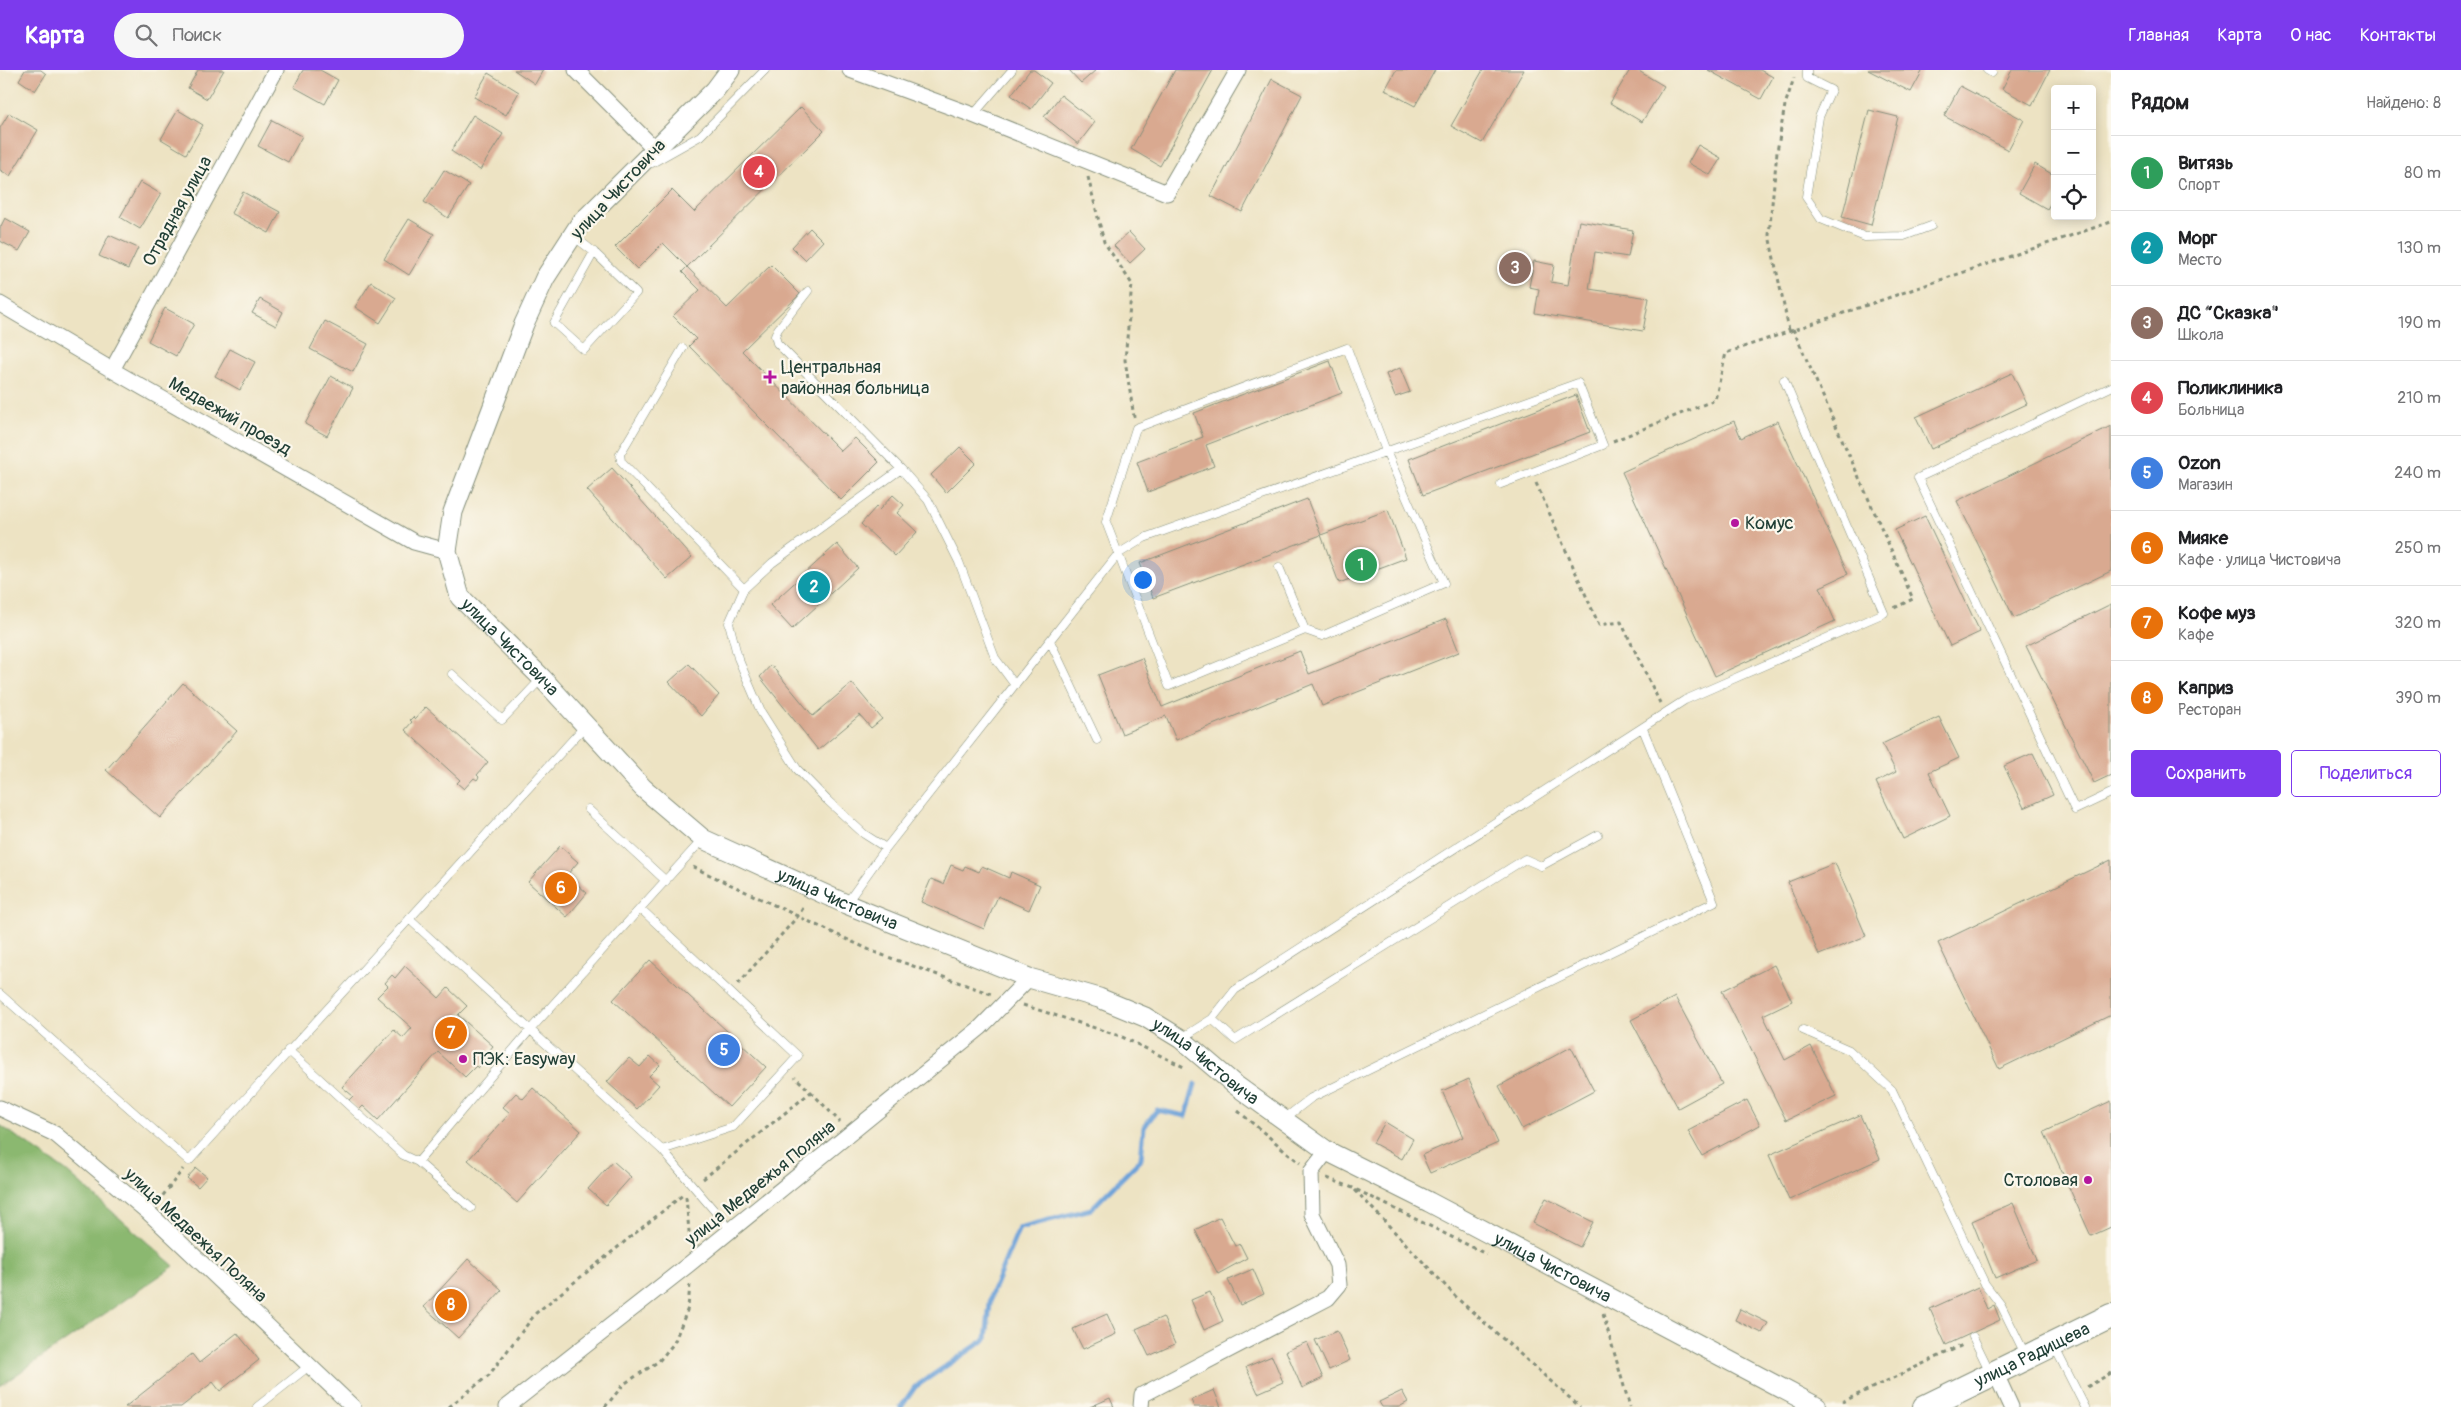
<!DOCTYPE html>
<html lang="ru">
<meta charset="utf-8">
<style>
:root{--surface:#fff;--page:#f6f6f6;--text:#202124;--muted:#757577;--line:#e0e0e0;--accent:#7c3aed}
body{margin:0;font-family:Pangolin,sans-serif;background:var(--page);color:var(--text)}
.controls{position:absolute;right:15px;top:15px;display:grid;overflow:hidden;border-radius:5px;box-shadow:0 2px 12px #0003}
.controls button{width:45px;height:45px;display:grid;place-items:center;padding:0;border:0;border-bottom:1px solid var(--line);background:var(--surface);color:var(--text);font:25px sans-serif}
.you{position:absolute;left:1142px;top:509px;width:18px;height:18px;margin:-12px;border:4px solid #fff;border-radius:50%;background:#1a73e8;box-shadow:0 0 0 8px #1a73e833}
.badge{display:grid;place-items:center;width:32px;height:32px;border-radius:50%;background:var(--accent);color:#fff;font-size:16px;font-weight:700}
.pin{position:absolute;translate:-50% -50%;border:2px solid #fff;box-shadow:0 1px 5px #0006}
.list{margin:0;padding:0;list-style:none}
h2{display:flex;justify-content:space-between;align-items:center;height:65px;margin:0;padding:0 20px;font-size:21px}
h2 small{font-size:16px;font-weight:400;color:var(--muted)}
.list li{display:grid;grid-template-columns:32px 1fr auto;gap:15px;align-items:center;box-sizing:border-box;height:75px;padding:0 20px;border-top:1px solid var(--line)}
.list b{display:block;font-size:19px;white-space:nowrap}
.list p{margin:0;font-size:16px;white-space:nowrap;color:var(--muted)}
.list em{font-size:16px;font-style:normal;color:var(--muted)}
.actions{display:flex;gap:10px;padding:15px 20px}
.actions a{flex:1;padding:11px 0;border:1px solid var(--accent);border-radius:5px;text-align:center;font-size:18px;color:var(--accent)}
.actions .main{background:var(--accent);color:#fff}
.icon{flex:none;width:28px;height:28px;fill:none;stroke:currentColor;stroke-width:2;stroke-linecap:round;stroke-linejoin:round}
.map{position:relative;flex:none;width:2111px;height:1337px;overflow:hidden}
header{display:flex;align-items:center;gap:30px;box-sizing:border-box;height:70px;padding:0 25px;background:var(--accent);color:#fff}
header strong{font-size:24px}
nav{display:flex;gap:28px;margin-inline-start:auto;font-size:18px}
.search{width:350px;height:45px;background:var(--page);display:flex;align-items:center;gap:12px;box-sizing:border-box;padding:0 18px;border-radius:28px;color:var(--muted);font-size:19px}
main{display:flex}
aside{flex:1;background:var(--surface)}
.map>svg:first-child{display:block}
.forest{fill:#8bb870;stroke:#557a52}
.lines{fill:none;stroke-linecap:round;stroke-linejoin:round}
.stream{stroke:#6ca1d8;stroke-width:5}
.building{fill:#d9a990}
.service-casing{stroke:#86907c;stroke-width:9}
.minor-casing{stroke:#86907c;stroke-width:17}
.tertiary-casing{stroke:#86907c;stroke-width:21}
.primary-casing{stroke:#86907c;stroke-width:26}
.path{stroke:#86907c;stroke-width:3;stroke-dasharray:4 4;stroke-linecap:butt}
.service{stroke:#fff;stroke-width:8}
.minor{stroke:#fff;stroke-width:15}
.tertiary{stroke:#fff;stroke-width:19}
.primary{stroke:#fff;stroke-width:24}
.poi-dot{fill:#b5179e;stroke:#fbf7ec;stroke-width:2}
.labels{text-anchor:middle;stroke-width:4.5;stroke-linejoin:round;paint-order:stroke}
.street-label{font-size:18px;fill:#1f3d34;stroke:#fbf7ec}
.poi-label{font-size:18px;fill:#1f3d34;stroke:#fbf7ec;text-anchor:start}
</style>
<header>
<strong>Карта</strong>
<div class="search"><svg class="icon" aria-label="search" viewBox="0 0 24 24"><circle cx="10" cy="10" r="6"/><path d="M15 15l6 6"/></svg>Поиск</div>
<nav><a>Главная</a><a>Карта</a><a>О нас</a><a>Контакты</a></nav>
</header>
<main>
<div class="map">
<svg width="2111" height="1337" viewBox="0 0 2111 1337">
<rect width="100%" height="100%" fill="#fbf7ec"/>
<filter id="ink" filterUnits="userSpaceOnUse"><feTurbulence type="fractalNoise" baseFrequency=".02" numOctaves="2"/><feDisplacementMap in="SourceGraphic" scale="10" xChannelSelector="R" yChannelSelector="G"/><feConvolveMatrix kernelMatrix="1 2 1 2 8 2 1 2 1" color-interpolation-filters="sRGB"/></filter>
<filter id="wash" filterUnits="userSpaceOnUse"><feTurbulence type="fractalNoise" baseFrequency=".0096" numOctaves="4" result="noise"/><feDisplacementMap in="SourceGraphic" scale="20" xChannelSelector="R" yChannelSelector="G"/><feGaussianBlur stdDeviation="1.12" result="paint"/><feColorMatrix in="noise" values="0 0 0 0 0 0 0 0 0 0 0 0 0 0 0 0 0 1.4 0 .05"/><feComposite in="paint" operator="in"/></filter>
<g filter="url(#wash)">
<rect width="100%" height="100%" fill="#ede3c3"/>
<path class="forest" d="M0,1055L66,1101L174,1196L0,1316Z"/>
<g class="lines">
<path class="stream" d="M901,1337L915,1317L986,1269L991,1225L1019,1158L1091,1139L1141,1089L1144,1057L1157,1040L1186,1046L1195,1014"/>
</g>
<g id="blocks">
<path class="building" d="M25,0H41L46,4L35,21L19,10Z
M198,0H224L207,29L188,18Z
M303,0H320L338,10L325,34L294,17Z
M514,0H543L535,14Z
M1030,0H1034L1051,13L1031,39L1011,25Z
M1069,0H1096L1081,13Z
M1175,0H1213L1160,96L1131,79Z
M1396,0H1435L1415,36L1385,20Z
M1483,0H1524L1482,73L1451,56Z
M1630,0H1637L1664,16L1642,52L1610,33Z
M1708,0H1760L1773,7L1761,29Z
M1868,0H1923L1911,22Z
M2012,0H2050L2032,35L2002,19Z
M488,3L519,22L506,45L474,27Z
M1272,9L1302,25L1242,142L1211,126Z
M1960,16L2024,50L2008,80L1944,46Z
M1061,25L1095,52L1078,74L1044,47Z
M801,37L824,61L687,197L663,173L637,199L615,177L672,120L694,142Z
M178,40L203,55L186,84L161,69Z
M1869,40L1898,47L1871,155L1842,147Z
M9,43L38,60L10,106L0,100V58Z
M473,45L503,64L480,100L451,81Z
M272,50L302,66L288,92L258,76Z
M1698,75L1721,88L1710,105L1688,93Z
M2035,94L2055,106V126L2047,139L2019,123Z
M444,100L469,115L448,148L424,132Z
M140,112L161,124L140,159L120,147Z
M243,122L280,142L269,163L231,143Z
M5,148L30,162L19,181L0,171V158Z
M409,149L434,164L409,205L384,189Z
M1579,151L1633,160L1628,187L1595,182L1589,219L1649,228L1643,261L1535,243L1539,219L1529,217L1534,191L1554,195L1551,212L1568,215Z
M810,158L823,171L805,190L792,177Z
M1129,162L1145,179L1130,193L1114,176Z
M109,165L138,178L128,199L99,186Z
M771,195L800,224L742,281L841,381L855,368L879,392L841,430L689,276L696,269L673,246L700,220L682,202L687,197L727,238Z
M371,212L396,228L380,253L355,237Z
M260,229L283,242L276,256L252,243Z
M165,238L194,254L176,286L148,271Z
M325,251L368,274L353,302L310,279Z
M230,279L255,292L240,320L215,306Z
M1330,291L1342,323L1206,375L1214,396L1148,422L1137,392L1203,367L1194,343Z
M1400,298L1410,322L1395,327L1386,304Z
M2012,303L2027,334L1931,379L1916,347Z
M331,306L353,318L327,366L305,354Z
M1576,325L1590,362L1423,425L1409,389Z
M1734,351L1741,368L1778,351L1848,504L1820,517L1835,551L1715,606L1622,402Z
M2111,356V501L2014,548L1957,431Z
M960,377L976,393L946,423L931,405Z
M612,398L692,487L667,509L587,420Z
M893,425L904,435L897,443L917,462L895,486L861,454L876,437L879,440Z
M1307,429L1321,465L1153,528L1140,493Z
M1388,440L1406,488L1339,513L1321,465Z
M1925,446L1980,562L1950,576L1895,460Z
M837,474L858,498L792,559L770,535Z
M2111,534V705L2094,713L2026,576Z
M1446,549L1459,582L1322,636L1313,614L1176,670L1166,646L1122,664L1098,605L1142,588L1162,637L1300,581L1309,604Z
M689,594L719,625L701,646L669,612Z
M771,595L813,646L852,613L882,649L871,658L860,645L818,680L760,607Z
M183,613L237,661L160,748L106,700Z
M426,637L488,692L477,705L479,707L477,710L474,708L464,719L457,713L460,710L405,660L412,652L410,650L413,647L415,649Z
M1939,647L1959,688L1929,702L1950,746L1903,769L1876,712L1896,702L1882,674Z
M2033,683L2053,725L2024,738L2004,696Z
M560,776L578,792L567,805L587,823L567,847L528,812Z
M2111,790V945L1999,999L1938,873Z
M1835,793L1866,866L1819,885L1788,812Z
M951,795L963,800L965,796L979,802L982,796L1009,808L1011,802L1040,815L1029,840L998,826L984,859L921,832L931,809L943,814Z
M650,890L766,997L729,1037L613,930Z
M1774,895L1792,931L1763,945L1785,990L1811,976L1836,1026L1786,1050L1722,921Z
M405,896L439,928L448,918L467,936L458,945L493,976L483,988L485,990L478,998L476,996L465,1007L438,982L378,1050L363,1036L359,1040L349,1030L353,1026L342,1017L394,960L403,968L412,958L377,927L388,916L385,913L392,905L395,908Z
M1675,927L1722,1014L1678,1038L1631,950Z
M1571,977L1594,1021L1522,1059L1499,1016Z
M650,986L660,995L649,1006L659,1015L637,1039L607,1012L629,988L640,997Z
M1469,1009L1498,1073L1430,1103L1422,1085L1463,1067L1442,1021Z
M533,1018L581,1061L517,1133L468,1090L510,1043L503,1037L516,1023L523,1029Z
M1747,1030L1760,1055L1702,1086L1688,1061Z
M2111,1031V1157L2091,1166L2044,1062Z
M1860,1045L1880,1089L1789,1130L1769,1085Z
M1385,1052L1413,1069L1402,1089L1373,1073Z
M613,1091L631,1107L606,1135L588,1119Z
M196,1098L207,1107L198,1117L187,1108Z
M1546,1128L1593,1152L1580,1177L1533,1153Z
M2013,1133L2037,1190L1995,1208L1972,1151Z
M1220,1147L1235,1176L1240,1174L1247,1188L1218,1204L1195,1160Z
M468,1189L502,1220L458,1268L424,1237Z
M1253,1199L1264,1224L1240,1235L1228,1210Z
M1978,1217L1987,1239L1994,1235L2000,1250L1946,1275L1930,1239Z
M1210,1222L1223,1251L1204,1260L1191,1230Z
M1740,1239L1768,1253L1762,1263L1735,1250Z
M1107,1244L1116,1264L1083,1279L1073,1259Z
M1163,1247L1175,1274L1149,1286L1136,1259Z
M1337,1261L1350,1290L1329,1300L1315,1270Z
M237,1263L259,1290L220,1321L213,1312L181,1337H125L192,1284L199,1293Z
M1307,1272L1323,1308L1302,1318L1286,1281Z
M1272,1286L1283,1312L1258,1323L1246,1297Z
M1214,1320L1221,1337H1194L1191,1330Z
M1402,1321L1408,1332L1399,1337H1382L1379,1332Z
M1110,1328L1114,1337H1090Z"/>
</g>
</g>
<g filter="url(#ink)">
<use href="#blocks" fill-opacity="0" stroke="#86907c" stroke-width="1"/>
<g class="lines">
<g class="service-casing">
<path id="service" d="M1807,0V8L1831,20L1819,47L1806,127L1821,149L1865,167L1904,166L1931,156
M1987,0L1992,3
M973,45L1012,0
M652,93L700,66L765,0
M572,165L594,182L636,223L584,280L554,253L594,182
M808,221L778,259L775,266L777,273L901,399L928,430L959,492L995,588L1015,615
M683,278L620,384L621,391L744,519
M1347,278L1386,381L1444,513L1322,566L1305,560L1169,616L1106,452L1136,358Z
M2111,317L1918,408L2075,740L2111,723
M1279,497L1305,560
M1050,571L1097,670
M452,604L502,650L542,608
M588,739L666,811
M886,778L864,764L827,730L797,699L761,642L738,588L729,553L744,519L772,493L901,399
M846,834L886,778L1118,484L1144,468L1578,313L1603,375L1501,414
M641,839L798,986L733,1057L662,1080
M409,849L662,1080L731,1160
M0,924L189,1091L585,656
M1212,949L1235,970L1525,789L1541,796L1598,765
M1803,960L1849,980L1892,1020L1985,1214L2001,1235L2026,1286
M1182,968L1212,949L1235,920L1685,630L1884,543L1784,310
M288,980L403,1085L418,1092L471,1138
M1284,1049L1311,1028L1714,832L1643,659
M418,1092L530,960L703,769
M1973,1267L1990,1302
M2054,1276L2085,1337
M257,1337L309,1296"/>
</g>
<g class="minor-casing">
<path id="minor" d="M576,0L654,78
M850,0L973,45L1167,123L1238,0
M0,234L112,300L414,472L447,481
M112,300L276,0
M0,1038L55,1064L149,1143L353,1337
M1995,1302L2011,1337
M507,1337L688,1195L980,958L1029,908
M1141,1337L1142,1325L1328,1228L1339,1215L1337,1195L1312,1144L1311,1102L1327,1081"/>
</g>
<g class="tertiary-casing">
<g id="tertiary">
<path id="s1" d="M730,0L715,20L580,154L545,208L524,254L453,442L447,481L460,527L542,608L643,718L703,769L846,834L1029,908L1099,928L1145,947L1181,969L1234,1014L1327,1081L1429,1132L1817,1337"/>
</g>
</g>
<g class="primary-casing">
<g id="primary">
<path id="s2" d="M1925,1337L2111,1246"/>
</g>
</g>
<path class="path" d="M1088,107L1104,172L1132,214L1125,290L1134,347
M1793,259L1913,529L1894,538
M1789,260L1769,165L1777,82L1785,35L1794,8
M1613,371L1715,330L1726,283L2111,152
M1536,413L1599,555L1621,552L1660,633
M693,797L874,882L991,924
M738,914L798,846L805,835
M1023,935L1120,966L1184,997
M811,1022L840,1052
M1238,1041L1300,1093
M1327,1108L1353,1118L1486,1184
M703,1109L811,1022L795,1007
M1355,1120L1459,1230L1580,1337
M686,1127L690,1173
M158,1132L183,1099
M1603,1244L1630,1337
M2087,1317L2111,1303
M1842,1332L1965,1274
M449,1337L489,1305L536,1243L684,1124
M605,1337L624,1314L659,1291L674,1273L688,1238L690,1214"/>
<use href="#service" class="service"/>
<use href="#minor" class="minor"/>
<use href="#tertiary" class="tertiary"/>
<use href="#primary" class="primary"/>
</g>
</g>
<g class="poi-dot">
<path d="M767.5 299.5h5v5h5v5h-5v5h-5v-5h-5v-5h5z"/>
<circle cx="1735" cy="453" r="5"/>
<circle cx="463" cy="989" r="5"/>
<circle cx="2088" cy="1110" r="5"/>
</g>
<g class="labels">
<g class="street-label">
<text transform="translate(618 119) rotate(-47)" y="6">улица Чистовича</text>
<text transform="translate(177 141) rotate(-61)" y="6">Отрадная улица</text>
<text transform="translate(230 346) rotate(30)" y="6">Медвежий проезд</text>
<text dy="6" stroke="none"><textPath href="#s1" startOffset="689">улица Чистовича</textPath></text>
<text dy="6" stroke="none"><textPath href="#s1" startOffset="1109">улица Чистовича</textPath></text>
<text dy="6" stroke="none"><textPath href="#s1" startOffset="1514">улица Чистовича</textPath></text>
<text transform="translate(760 1113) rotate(-39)" y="6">улица Медвежья Поляна</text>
<text transform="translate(196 1165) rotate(43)" y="6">улица Медвежья Поляна</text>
<text dy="6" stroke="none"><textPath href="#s1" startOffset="1919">улица Чистовича</textPath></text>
<text dy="6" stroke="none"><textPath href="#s2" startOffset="119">улица Радищева</textPath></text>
</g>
<g class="poi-label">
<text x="781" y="303">Центральная<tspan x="781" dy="21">районная больница</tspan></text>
<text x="1745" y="459">Комус</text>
<text x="473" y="995">ПЭК: Easyway</text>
<text x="2078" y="1116" text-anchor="end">Столовая</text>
</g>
</g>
</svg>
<div class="controls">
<button>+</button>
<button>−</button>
<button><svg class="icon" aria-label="locate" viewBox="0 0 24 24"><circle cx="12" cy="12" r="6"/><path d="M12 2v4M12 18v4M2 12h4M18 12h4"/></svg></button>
</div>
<div class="you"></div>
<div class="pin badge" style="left:1361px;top:495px;background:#2e9e5b">1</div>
<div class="pin badge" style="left:814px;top:517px;background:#0f9aa8">2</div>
<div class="pin badge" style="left:1515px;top:198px;background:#8d6e63">3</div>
<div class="pin badge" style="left:759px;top:102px;background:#e0444e">4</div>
<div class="pin badge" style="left:724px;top:980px;background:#3f7fe0">5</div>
<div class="pin badge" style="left:561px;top:818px;background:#e8710a">6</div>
<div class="pin badge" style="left:451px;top:963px;background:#e8710a">7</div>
<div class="pin badge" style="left:451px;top:1235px;background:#e8710a">8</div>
</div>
<aside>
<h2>Рядом<small>Найдено: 8</small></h2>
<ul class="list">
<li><span class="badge" style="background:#2e9e5b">1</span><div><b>Витязь</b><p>Спорт</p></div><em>80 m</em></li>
<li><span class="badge" style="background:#0f9aa8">2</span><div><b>Морг</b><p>Место</p></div><em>130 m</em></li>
<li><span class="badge" style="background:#8d6e63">3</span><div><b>ДС “Сказка&quot;</b><p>Школа</p></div><em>190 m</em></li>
<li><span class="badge" style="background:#e0444e">4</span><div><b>Поликлиника</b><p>Больница</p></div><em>210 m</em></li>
<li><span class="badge" style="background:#3f7fe0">5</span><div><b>Ozon</b><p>Магазин</p></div><em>240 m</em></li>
<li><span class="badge" style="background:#e8710a">6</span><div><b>Мияке</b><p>Кафе · улица Чистовича</p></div><em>250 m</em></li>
<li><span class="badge" style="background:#e8710a">7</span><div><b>Кофе муз</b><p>Кафе</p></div><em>320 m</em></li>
<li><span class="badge" style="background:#e8710a">8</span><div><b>Каприз</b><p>Ресторан</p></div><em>390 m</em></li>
</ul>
<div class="actions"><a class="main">Сохранить</a><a>Поделиться</a></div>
</aside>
</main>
